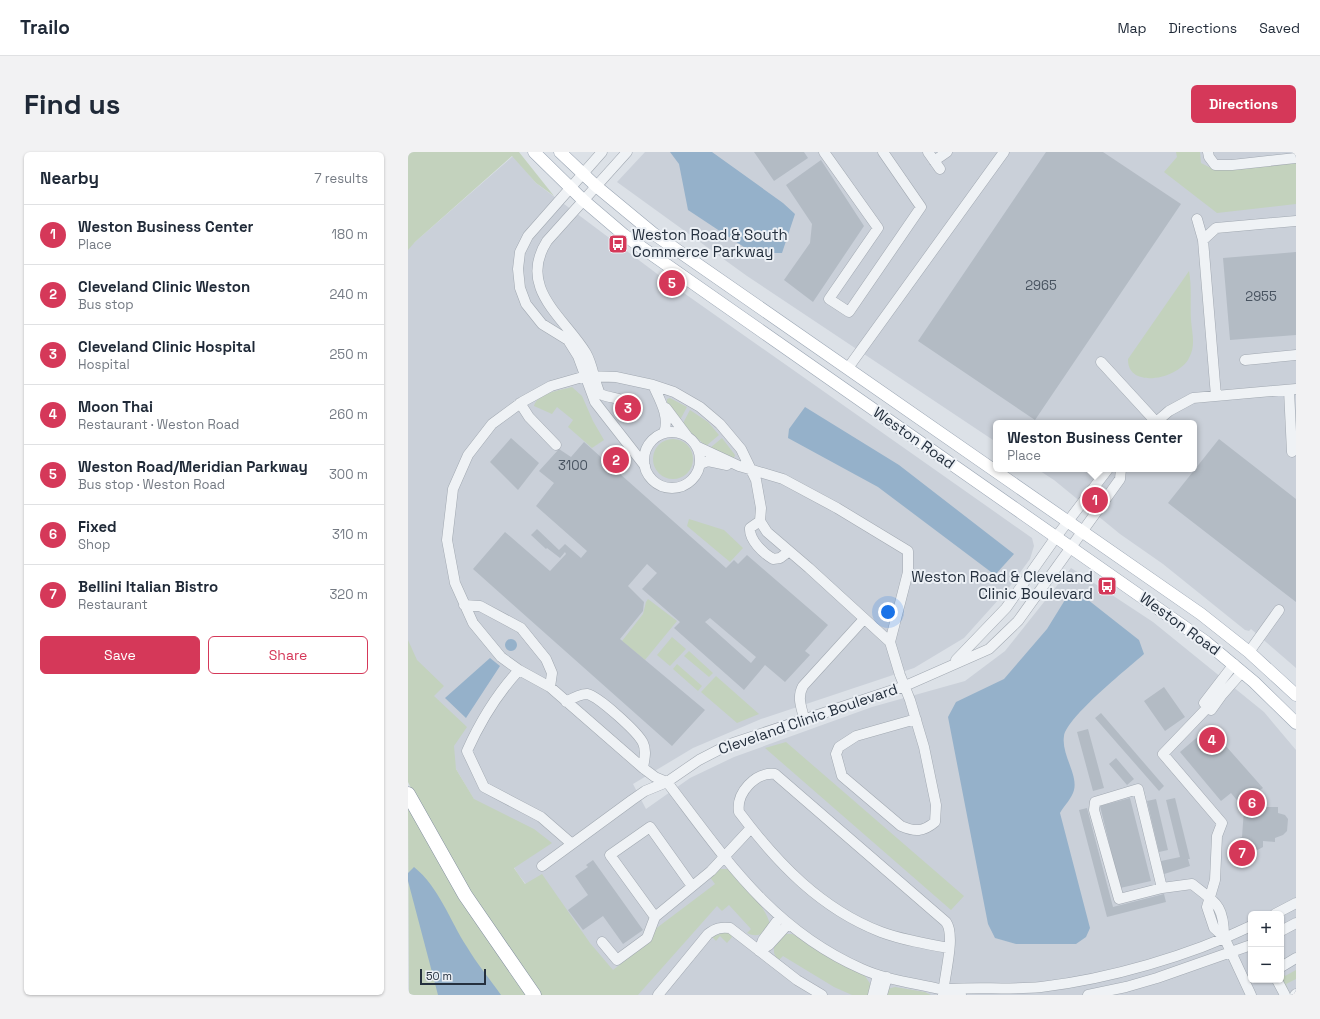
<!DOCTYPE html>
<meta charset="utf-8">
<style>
:root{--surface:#fff;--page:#f2f2f3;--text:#1f2937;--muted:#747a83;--line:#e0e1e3;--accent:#d53859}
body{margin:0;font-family:"Space Grotesk",sans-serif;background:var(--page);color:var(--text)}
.controls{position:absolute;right:12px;bottom:12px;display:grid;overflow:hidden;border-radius:6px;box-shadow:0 1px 3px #0004}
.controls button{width:36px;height:36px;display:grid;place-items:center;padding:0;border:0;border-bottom:1px solid var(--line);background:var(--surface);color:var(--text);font:20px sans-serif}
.scale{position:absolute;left:12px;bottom:10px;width:66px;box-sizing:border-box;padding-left:4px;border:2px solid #25303e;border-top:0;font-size:11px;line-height:14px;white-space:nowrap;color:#25303e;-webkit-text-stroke:3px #ecf0f5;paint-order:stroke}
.you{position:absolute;left:480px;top:460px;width:14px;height:14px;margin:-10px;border:3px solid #fff;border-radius:50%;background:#1a73e8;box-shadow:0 0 0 6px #1a73e833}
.badge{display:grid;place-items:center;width:26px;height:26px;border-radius:50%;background:var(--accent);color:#fff;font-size:13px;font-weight:700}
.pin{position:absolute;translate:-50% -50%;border:2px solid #fff;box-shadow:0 1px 4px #0006}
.popup{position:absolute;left:585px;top:268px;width:204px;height:52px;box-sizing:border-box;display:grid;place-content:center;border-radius:6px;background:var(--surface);filter:drop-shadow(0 1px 3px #0005);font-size:13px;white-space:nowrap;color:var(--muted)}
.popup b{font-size:15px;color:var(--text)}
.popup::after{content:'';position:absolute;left:50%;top:100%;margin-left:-8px;border:8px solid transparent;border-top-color:var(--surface)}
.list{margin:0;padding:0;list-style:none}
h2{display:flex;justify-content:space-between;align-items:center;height:52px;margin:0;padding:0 16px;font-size:17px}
h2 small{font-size:13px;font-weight:400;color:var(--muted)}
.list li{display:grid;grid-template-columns:26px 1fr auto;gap:12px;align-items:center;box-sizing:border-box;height:60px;padding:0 16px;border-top:1px solid var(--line)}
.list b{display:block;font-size:15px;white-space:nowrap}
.list p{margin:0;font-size:13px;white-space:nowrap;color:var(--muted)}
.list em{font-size:13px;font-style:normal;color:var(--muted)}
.actions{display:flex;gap:8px;padding:12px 16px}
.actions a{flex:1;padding:9px 0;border:1px solid var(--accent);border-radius:6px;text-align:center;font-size:14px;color:var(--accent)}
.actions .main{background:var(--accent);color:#fff}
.map{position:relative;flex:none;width:888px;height:843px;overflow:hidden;border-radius:6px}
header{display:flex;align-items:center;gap:24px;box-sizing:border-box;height:56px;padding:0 20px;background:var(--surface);border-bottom:1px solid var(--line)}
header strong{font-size:19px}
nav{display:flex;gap:22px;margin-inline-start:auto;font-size:14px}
.intro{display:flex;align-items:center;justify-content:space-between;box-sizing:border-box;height:96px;padding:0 24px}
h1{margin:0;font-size:28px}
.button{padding:10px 18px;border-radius:6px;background:var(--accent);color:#fff;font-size:14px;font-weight:700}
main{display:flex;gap:24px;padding:0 24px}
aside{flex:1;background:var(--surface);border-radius:6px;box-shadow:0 1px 3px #0004}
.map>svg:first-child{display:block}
.built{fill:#cad0d9;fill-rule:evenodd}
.green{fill:#c3d2bd}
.water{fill:#95b1ca}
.building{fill:#b3bbc4;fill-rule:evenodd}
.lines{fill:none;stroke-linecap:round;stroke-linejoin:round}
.minor-casing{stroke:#a1a8b1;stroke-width:11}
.major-casing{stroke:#9ba6b4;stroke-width:13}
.highway-casing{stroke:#838f9f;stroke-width:15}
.minor{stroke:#eff2f5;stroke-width:10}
.major{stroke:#fff;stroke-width:12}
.highway{stroke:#fff;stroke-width:14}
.labels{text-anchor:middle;stroke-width:4;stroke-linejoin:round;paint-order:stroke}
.number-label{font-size:13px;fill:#485360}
.poi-label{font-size:15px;fill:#25303e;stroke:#ecf0f5;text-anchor:start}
.street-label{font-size:15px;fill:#25303e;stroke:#ecf0f5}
</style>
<header>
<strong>Trailo</strong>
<nav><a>Map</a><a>Directions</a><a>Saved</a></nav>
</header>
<div class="intro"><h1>Find us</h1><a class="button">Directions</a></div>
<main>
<aside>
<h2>Nearby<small>7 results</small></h2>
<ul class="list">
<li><span class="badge">1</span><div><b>Weston Business Center</b><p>Place</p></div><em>180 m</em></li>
<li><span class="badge">2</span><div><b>Cleveland Clinic Weston</b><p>Bus stop</p></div><em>240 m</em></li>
<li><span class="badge">3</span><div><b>Cleveland Clinic Hospital</b><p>Hospital</p></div><em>250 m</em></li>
<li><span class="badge">4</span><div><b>Moon Thai</b><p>Restaurant · Weston Road</p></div><em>260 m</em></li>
<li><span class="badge">5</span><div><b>Weston Road/Meridian Parkway</b><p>Bus stop · Weston Road</p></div><em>300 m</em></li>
<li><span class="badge">6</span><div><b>Fixed</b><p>Shop</p></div><em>310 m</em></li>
<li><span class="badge">7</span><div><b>Bellini Italian Bistro</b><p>Restaurant</p></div><em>320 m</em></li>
</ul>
<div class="actions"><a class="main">Save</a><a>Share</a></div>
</aside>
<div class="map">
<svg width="888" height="843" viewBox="0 0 888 843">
<rect width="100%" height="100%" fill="#dce1e7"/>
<path class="built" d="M237,0H888V516L843,477L841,479L837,478L755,412L712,382L646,328L629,317H786V271H588V290L339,124L209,30Z
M105,4L128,31L256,127L624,386L626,394L622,407L600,437L556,486L506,516L353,567L285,596L225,632L238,657L282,626L326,605L464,555L557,529L597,499L663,416L745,470L856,560L888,598V843H206L189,824L110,722L48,617L0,507V96ZM843,762H873V828H843Z"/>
<path class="green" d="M0,0H111L146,44L128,31L104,4L7,90L0,98Z
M768,0H792L793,11L807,18L888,9V52L809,61L756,20L769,5Z
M781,119C784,135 782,151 783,168C784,182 788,193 781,206C771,227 719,238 720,207Z
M164,235L174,244L185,269L196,288L184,296L160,275L165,268L149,255L144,262L126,254C129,241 153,238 164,235Z
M262,246L279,255L271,270L259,251V247Z
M282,258L300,270L311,283L298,294L274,273Z
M314,286L327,303L326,306L324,307L302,296Z
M245 307a20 20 0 1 1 40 0a20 20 0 1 1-40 0Z
M281,367L316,378L335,396L322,410L279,374Z
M240,447L269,469L237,508L214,489L235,462L238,450Z
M264,485L278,497L262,514L249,503Z
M0,488L9,508L36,534L26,544L59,575L46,594L48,617L66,647L126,677L144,691L106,716L117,732L134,722L182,791L205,818L241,789L246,778L307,732L301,724L312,717H320C333,732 360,755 362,774C356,782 349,786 339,781L343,777L321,753L314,759L309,754L230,843H131L78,769L14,659L0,630Z
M281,499L305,521L301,525L276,504Z
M269,512L294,534L290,539L265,517Z
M308,524L351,562L329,571L293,540Z
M378,590L556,744L543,758L357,596Z
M0,654L120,843H1Z
M317,780L322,781L324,785L319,791L312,784L308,789L304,785Z
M377,782H384L392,786L457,824L463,833L461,843H444L426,835L375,804L370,809L366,801V793Z
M873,818L877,824L888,818V827L878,832L880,837L873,827Z
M487,835L517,840L523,843H476L479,837Z"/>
<path class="water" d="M262,0H304L375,51L387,62L374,101H345L280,58L271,12Z
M397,255L491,313L606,402L587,423L470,335L380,286L381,277Z
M670,440L731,488L736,502C719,517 659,565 656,584C653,602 670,622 666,638C664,646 656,654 652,661L682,776L678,785L668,792H608L587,786L580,772L540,565L548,550L596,527L639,477L660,443Z
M97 493a6 6 0 1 1 12 0a6 6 0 1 1-12 0Z
M82,506L92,514L58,566L37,546Z
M6,715C31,735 42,769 59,795C69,812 82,827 93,843H30L0,729V721Z"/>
<path class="building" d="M346,0H396L400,6L366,29Z
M638,0H695L773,52L627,268L510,189Z
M413,8L456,74L405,150L376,128L402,91L404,72L378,33Z
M888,100V183L822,188L815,106Z
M103,286L131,311L110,338L82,310Z
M811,287L888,347V450L760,351Z
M176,290L318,416L326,408L330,412L339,403L420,473L397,499L402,503L377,530L357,513L336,538L266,476L272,470L234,437L249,421L239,412L220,434L236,450L235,459L212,487L297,558L264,594L65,417L97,380L142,419L158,402L157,400L152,406L139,396L138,397L123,383L129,377L151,398L157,392L173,406L179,399L128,354L146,331L131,319L151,297L163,305ZM302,466L348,505L343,511L297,470Z
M756,535L777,565L757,579L736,549Z
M693,561L756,634L751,639L687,566Z
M801,575L855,636L852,638L858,647V655H870V661L877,663L880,667L879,679L875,683L867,686V690L855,689V695L831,708L824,695L827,693L825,689L834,685L836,657L823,641L813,649L772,600Z
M680,577L696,636L685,639L669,580Z
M708,606L726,627L719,633L701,612Z
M722,646L743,729L712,736L692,654Z
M767,646L782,707H780L782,714L756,722L753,709L772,705L758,648Z
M748,647L760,698L751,700L739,649Z
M679,656L705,755L756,742L758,750L699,765L671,658Z
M185,708L235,778L215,792L195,764L175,778L160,758L180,743L167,724L180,715L178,713Z"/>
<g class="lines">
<g class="minor-casing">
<path id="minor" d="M194,0L120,84L112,100L110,117L112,136L118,152L134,172L160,188L170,204L187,250L237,314
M219,0L139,89C109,136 156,165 178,201C185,213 186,229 192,242C202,246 212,246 221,251
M416,0L470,76L421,147L441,160L513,55L475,0
M520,0L532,17
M800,0L801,5L807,13H824L888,6
M526,9L539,0
M789,67L795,88L808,244
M795,88L808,76L888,69
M837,208L888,203
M693,210L749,271
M440,216L596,0
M245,233C252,248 262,265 256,281
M881,238L884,300
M112,251L121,265L148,293
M258,256L279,284
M747,271L761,259L785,246L888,237
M236 308a28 28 0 1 1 56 0a28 28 0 1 1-56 0Z
M288,294L331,314L375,327L429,356L500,399V420L482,490
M292,312L300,309L319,313
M352,369L342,376C341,388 355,401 365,407L372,406L380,400
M56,453L72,454L113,476L138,507L144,521L142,535
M841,500L871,458
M548,508L598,456L648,385L700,317
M111,518C89,542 72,570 59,599L76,635L133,665L164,692
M158,550C163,547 172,542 179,542C190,544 230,580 235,591C239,599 236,608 235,616
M796,551L826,512
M800,555L755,602L814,671L809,684L807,728L799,755L806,776L816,785L843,843
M803,558L813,544L834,520
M396,566C393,554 389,545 395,534L456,467
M508,567L448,584L431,595L428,602L434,624L493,674C507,680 515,680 527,670L528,653L516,595L502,548L492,523L482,490L401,416L359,380L352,369L353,356L348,328L333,297L312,272L292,255L266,240L245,233L208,225L178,224L143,234L114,250L84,272L60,303L45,337L39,388L47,431L65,471L93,505L111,518L142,535L235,616L247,625L259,630C317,706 363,777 454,817C485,831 521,832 553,843
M134,714L224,648L237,639L259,630L291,608L322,592L497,534L581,497L610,469L712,327L713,317
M284,734L242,675L202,703L247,765L303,719L343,676
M754,736L730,637L687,650L686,658L711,747L754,736L784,732C808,751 816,753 816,785
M867,762L888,751
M873,779L888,771
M194,790L209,808L239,786L247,765
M351,799L361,793L380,772
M351,799L355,788L372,765
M873,815L888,806
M869,828L877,843
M542,837C572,835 603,838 633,835C701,827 781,804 843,774
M250,843L300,782C308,776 313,775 322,776L389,828L414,843
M465,843L470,823
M474,843L479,825
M535,843C536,824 548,784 538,770L367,622C347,620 328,641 331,660C369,711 413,757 473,780C495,788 518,792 541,796
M680,843L718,835L749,826L843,793
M887,843L888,842"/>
</g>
<g class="major-casing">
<path id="major" d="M126,0L175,48L216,83L798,490L846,530L888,571
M152,0L188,34L246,82L793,462L841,500L888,543"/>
</g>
<g class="highway-casing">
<path id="highway" d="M0,642L57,743L126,843"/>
</g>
<use href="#minor" class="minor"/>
<use href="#major" class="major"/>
<use href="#highway" class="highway"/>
</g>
<defs>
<g id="bus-square" transform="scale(1)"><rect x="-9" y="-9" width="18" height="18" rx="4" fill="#d53859" stroke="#ecf0f5"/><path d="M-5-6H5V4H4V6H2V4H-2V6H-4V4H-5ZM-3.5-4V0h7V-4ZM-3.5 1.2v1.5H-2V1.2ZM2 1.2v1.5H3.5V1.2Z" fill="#fff"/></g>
</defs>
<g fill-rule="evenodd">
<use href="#bus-square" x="210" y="92"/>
<use href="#bus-square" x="699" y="434"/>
</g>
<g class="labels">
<g class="number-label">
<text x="633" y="138">2965</text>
<text x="853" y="149">2955</text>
<text x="165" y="318">3100</text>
</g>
<g class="poi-label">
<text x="224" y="88">Weston Road &amp; South<tspan x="224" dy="17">Commerce Parkway</tspan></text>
<text x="685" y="430" text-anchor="end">Weston Road &amp; Cleveland<tspan x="685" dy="17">Clinic Boulevard</tspan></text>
</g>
<g class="street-label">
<text transform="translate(506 286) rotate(35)" y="5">Weston Road</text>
<text transform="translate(772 472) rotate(36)" y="5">Weston Road</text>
<text transform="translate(400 567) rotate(-19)" y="5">Cleveland Clinic Boulevard</text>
</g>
</g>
</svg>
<div class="controls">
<button>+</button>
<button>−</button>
</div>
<div class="scale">50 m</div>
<div class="you"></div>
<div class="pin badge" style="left:687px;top:348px">1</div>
<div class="popup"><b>Weston Business Center</b>Place</div>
<div class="pin badge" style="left:208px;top:308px">2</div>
<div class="pin badge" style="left:220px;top:256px">3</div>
<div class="pin badge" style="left:804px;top:588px">4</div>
<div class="pin badge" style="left:264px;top:131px">5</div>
<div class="pin badge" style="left:844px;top:651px">6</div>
<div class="pin badge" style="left:834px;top:701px">7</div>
</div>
</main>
